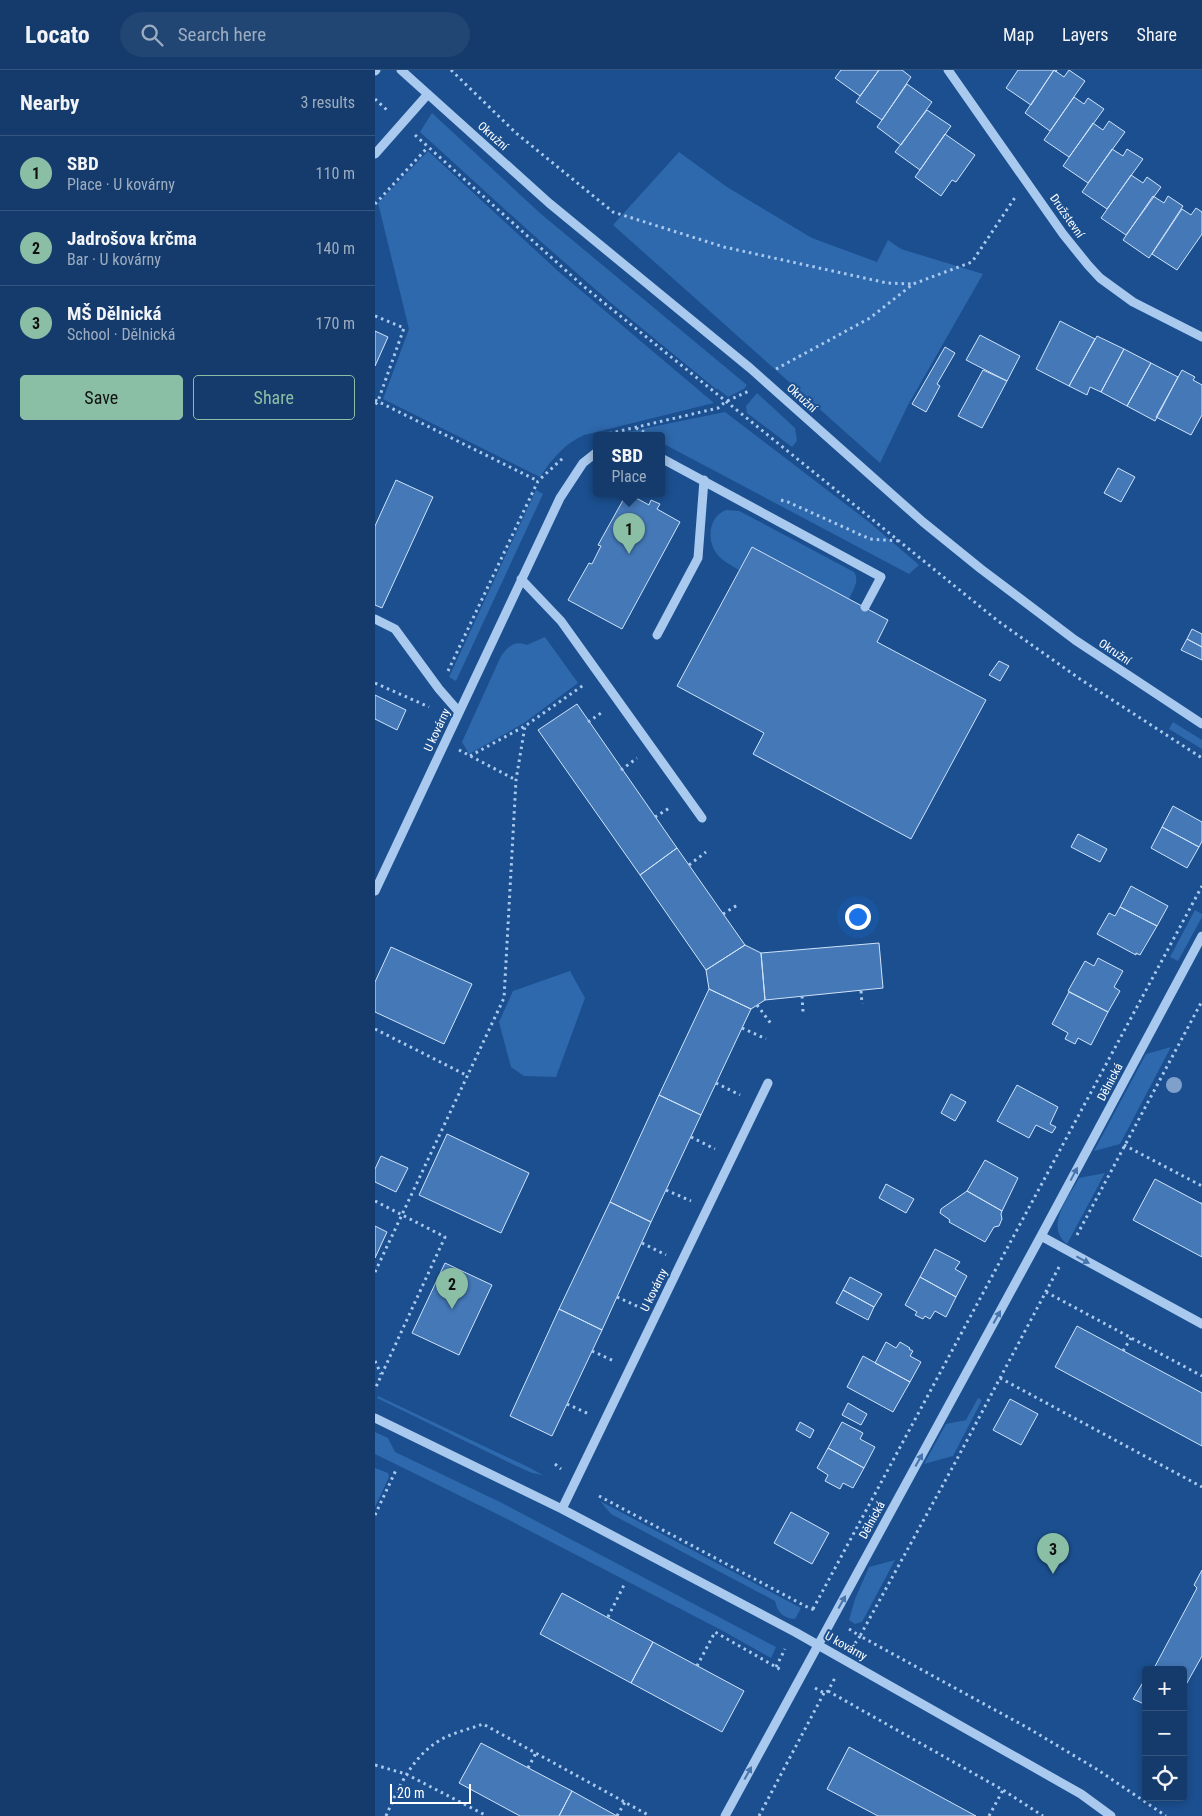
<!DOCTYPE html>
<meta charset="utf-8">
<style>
:root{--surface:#143b6b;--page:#214673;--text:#f1f3f6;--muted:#9dadc1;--line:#33557e;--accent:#8abfa5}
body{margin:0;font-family:"Roboto Condensed",sans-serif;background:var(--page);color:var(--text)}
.controls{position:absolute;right:15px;bottom:15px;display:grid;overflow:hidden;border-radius:5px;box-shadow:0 2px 8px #0003}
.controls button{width:45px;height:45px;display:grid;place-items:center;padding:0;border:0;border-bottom:1px solid var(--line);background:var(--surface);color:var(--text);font:25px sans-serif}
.scale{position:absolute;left:15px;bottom:12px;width:81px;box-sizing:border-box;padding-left:5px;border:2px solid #fff;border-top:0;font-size:14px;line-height:18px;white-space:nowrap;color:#fff;-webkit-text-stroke:4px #1b4f8f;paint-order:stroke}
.you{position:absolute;left:482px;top:846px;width:18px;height:18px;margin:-12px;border:4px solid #fff;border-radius:50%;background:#1a73e8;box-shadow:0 0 0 8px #1a73e833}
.badge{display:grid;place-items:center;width:32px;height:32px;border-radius:50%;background:var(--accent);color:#111;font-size:16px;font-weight:700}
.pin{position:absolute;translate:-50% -41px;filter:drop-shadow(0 1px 2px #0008)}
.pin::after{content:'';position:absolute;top:26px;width:18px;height:15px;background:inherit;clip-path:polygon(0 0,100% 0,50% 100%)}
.popup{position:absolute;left:218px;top:362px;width:72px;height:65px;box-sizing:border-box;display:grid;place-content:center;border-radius:5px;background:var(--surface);filter:drop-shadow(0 1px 4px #0005);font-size:16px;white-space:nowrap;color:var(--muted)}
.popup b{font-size:19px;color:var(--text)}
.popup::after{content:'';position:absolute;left:50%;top:100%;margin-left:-10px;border:10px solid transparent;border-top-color:var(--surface)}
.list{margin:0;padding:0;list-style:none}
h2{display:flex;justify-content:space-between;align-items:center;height:65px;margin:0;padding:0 20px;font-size:21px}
h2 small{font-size:16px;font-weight:400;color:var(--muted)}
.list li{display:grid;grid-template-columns:32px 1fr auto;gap:15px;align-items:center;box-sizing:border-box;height:75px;padding:0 20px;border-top:1px solid var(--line)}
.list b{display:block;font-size:19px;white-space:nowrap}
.list p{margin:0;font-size:16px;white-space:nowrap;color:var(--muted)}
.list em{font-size:16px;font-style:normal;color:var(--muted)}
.actions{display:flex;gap:10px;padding:15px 20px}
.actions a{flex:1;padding:11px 0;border:1px solid var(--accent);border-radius:5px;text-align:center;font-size:18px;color:var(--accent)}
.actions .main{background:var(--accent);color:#111}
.icon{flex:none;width:28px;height:28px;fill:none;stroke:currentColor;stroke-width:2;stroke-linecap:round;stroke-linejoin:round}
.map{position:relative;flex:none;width:827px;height:1746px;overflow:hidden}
header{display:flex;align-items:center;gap:30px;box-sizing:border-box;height:70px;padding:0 25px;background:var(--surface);border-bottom:1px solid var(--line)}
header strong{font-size:24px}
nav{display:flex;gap:28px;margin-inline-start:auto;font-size:18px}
.search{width:350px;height:45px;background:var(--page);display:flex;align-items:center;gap:12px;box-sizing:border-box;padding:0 18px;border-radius:28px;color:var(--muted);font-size:19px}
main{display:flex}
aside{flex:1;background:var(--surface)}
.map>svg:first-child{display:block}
.green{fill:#2e69ad}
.building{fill:#4478b7;stroke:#cfe3fa}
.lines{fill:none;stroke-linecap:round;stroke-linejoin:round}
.path{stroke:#a9c9ee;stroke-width:3;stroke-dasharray:2.5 4;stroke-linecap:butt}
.minor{stroke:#a9c9ee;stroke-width:9}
.tree{fill:#7ea0ca}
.oneway{fill:#4674ac}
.labels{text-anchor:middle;stroke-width:4;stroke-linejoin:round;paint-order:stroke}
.street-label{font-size:12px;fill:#fff;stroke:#1b4f8f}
</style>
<header>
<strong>Locato</strong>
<div class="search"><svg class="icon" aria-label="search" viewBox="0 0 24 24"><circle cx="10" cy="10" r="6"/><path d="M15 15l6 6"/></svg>Search here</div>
<nav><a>Map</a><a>Layers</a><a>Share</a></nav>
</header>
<main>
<aside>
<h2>Nearby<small>3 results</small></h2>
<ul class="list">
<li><span class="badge">1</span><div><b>SBD</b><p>Place · U kovárny</p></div><em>110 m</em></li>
<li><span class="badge">2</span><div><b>Jadrošova krčma</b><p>Bar · U kovárny</p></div><em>140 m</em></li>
<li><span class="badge">3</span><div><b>MŠ Dělnická</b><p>School · Dělnická</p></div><em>170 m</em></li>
</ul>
<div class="actions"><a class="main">Save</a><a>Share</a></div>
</aside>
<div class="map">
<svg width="827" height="1746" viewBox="0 0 827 1746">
<rect width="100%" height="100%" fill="#1b4f8f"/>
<path class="green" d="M57,43L166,144L372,315L369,319L353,327L343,319H341L236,233L156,163L45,62Z
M53,81L184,202L339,333L209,365C189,374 177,389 165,407L8,329L34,259L3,133Z
M304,82L352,117L437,168L502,192L513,170L526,179L608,204L533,335L505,393L238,155Z
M382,323L420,358L422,371L417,377L372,343L371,336Z
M350,342L494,452L544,495L534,504L287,373L286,365L242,364Z
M161,420L168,424L81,611L74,607Z
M351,440L364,441L372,445L479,502C485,511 478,520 474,529L377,477L364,500C356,495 347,491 342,484C331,470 334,446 351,440Z
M170,567L203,613L149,653L94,684L87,672L126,586C133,576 140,570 152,575Z
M798,652L827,670V679L794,659Z
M820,840L827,844V847L803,891L795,887Z
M195,901L210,928L181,1007L149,1006L136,997L124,952L138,921Z
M796,977L745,1074L719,1081L771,984Z
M730,1103L692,1174C669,1156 694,1127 704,1108Z
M3,1326L153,1397L168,1405L157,1403L137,1394L2,1328Z
M603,1328L607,1330L578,1386L549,1394L571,1354L591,1350Z
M0,1362L13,1368L20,1382L125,1432L401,1577L396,1588L348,1561L130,1448L0,1384Z
M0,1398L13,1403L14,1407L0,1437Z
M225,1431L426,1538L420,1549C408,1548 403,1543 400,1531L236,1444Z
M520,1490L487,1552L480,1554L474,1550L480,1529L494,1497Z"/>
<path class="building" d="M466,0H504L485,26L460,8Z
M504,0H527L536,7L507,50L481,32Z
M643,0H682L681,2L679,0L656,35L631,18Z
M679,0L689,7L694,0L710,11L675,61L650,43Z
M532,14L557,32L526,75L502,57Z
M699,27L709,34L713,28L729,39L694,87L669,70Z
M552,40L576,56L545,100L520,82Z
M734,51L750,62L713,113L688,96L718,53L728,60Z
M570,64L600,85L581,112L577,110L566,126L540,107Z
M737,79L748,86L752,79L768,89L732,139L707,122Z
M756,105L768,113L772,107L786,117L751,165L726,148Z
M778,126L789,133L793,126L808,136L774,188L748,170Z
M821,138L827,142V164L802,200L777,184L807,139L816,145Z
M685,251L720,269L694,316L661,299Z
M0,261L13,267L0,296Z
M605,265L645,286L632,311L591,290Z
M722,266L749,279L726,322L715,317L712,325L694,316Z
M570,277L580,283L562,314L565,316L551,342L537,334Z
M749,279L776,293L752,336L726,322Z
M776,293L803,307L780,351L752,336Z
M608,300L632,311L607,358L583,346Z
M807,300L820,307L818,310L827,315V345L816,365L781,347Z
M743,398L760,407L746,432L729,423Z
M21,410L58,427L7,538L0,535V456Z
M252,423L274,435L276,430L285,434L282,439L305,452L247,559L193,530L214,493L217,494L226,476L223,475Z
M377,477L513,550L502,572L611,630L536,769L378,684L389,663L302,616Z
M817,559L827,564V577L812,569Z
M812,569L827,577V590L806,580Z
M624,591L634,596L625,611L614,605Z
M0,625L31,640L22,660L0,649Z
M202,634L302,778L265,805L163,660Z
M798,736L827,752V771L824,777L787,757Z
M787,757L824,777L812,798L776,778Z
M703,764L732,779L725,792L696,777Z
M302,778L370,875L331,900L265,805Z
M756,816L793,836L782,856L745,837Z
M745,837L782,856L765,885L761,883V885L722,864L734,843L740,846Z
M504,873L508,918L390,930L386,883Z
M370,875L386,883L390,930L376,939L334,919L331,900Z
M16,877L97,914L69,974L0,942V912Z
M723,888L748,901L739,917L745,921L733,942L693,921L710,891L719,896Z
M334,919L376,939L326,1045L284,1025Z
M694,922L733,942L716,975L703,968L700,974L690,969L693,963L677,954Z
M642,1015L683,1037L675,1054L681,1057L677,1063L661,1055L654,1068L622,1051Z
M576,1024L591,1032L580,1051L566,1043Z
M284,1025L326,1045L276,1152L235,1132Z
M72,1064L154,1103L126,1163L44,1125Z
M6,1086L33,1098L21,1122L0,1112V1099Z
M610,1090L643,1108L627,1141L592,1121Z
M780,1109L827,1134V1187L758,1150Z
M511,1114L539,1129L531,1143L504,1128Z
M592,1121L627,1141L626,1144L627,1149L624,1156L619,1157L610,1172L574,1152L575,1150L565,1143L566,1139Z
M235,1132L276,1152L227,1260L184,1239Z
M0,1156L12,1162L0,1188Z
M560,1179L585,1192L580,1199L592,1206L581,1227L545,1207Z
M70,1193L117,1215L84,1285L37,1263Z
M475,1207L507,1224L499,1237L468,1220Z
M545,1207L581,1227L571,1247L560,1241L555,1249L550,1246L548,1249L540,1245L542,1242L530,1235Z
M468,1220L499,1237L493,1250L461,1233Z
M184,1239L227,1260L177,1366L135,1346Z
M702,1256L827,1323V1376L680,1297Z
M511,1272L521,1278L525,1272L535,1278L534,1279L538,1281L535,1286L546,1292L535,1312L500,1293Z
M488,1286L535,1312L518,1342L472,1317Z
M635,1329L663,1344L646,1375L618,1360Z
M473,1333L492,1344L486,1355L467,1345Z
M425,1352L439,1360L435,1368L421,1360Z
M467,1352L488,1363L485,1369L500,1377L489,1398L453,1378Z
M453,1378L489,1398L478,1418L468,1413L465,1419L450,1411L453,1405L442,1398Z
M416,1442L454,1463L437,1494L399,1473Z
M827,1500V1586L808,1620V1600H778L822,1518L819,1515Z
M187,1523L278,1572L256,1613L165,1564Z
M278,1572L369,1621L347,1662L256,1613Z
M770,1609L771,1610V1635L758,1629Z
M106,1673L197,1721L184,1746H145L84,1713Z
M474,1677L601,1746H503L452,1719Z
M197,1721L242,1746H243H184Z"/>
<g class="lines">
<path class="path" d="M76,0L141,63L238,142L349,177L512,213L538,214
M0,29L13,41
M40,65L207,215L623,551L705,609L827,688
M0,134L53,77
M0,246L29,258L3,331L0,335
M401,299L495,248L538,214L597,192L641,126
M0,330L163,411
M261,358L276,365
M228,365L343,338L350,332L374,321
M406,430L413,432L495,469L524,471
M73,601L163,411L188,388
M0,613L54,637
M213,652L229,641
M84,680L141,710
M95,686L150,656L210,614
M246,700L262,688
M280,747L296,737
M314,795L331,782
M348,844L364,834
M486,921L487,934
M427,926L428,942
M382,935L397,955
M367,958L391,969
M0,959L93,1006
M341,1013L365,1025
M316,1067L340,1079
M749,1075L827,1116
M291,1120L316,1131
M0,1131L70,1167L0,1319
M826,1134L827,1133
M702,1165L827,931
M267,1173L291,1185
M684,1197L581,1391L485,1566L653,1658L723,1700L791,1746
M0,1202L129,928L141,710L150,656
M671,1222L827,1306
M242,1227L266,1238
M217,1281L239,1291
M748,1281L756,1268
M0,1291L6,1304
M625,1308L827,1417
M192,1334L214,1344
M180,1394L186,1399
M224,1426L434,1538L440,1540
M0,1445L21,1400
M438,1539L827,816
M233,1547L249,1515
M474,1559L485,1566L479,1575
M322,1596L340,1562L408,1601
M401,1597L410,1579
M440,1618L449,1623L453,1621L461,1606
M453,1621L628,1720L668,1746
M0,1695L31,1704L112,1746
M153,1698L161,1683
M11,1746C24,1716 38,1685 67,1669C80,1662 95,1659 108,1654L275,1746
M242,1746L250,1732
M384,1746L449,1623
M614,1746L628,1720"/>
<path class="minor" d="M26,0L174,133L375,298L548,452L606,499L700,570L827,654
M573,0L688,164L713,195L725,208L758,232L827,267
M0,1L1,0
M0,84L53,24
M286,388L506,507L490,537
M146,509L186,551L327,748
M0,549L20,559L64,619L84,642
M282,565L323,488L329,410
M0,821L185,428L208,393L222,382
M666,1166L827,1254
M0,1348L187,1439L420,1562L706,1724L736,1746
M187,1439L393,1013
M350,1746L666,1166L827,866"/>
</g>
<circle class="tree" cx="799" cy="1015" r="8"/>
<defs><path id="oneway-solid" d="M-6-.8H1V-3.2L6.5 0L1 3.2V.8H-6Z" transform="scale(1.25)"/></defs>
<g class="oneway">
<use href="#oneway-solid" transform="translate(699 1104) rotate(-62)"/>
<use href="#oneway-solid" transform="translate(708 1190) rotate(28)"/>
<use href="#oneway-solid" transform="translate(622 1247) rotate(-61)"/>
<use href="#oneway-solid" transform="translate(544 1390) rotate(-61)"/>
<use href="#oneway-solid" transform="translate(467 1532) rotate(-61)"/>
<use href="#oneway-solid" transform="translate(373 1703) rotate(-61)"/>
</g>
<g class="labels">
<g class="street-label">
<text transform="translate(118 66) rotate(42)" y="4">Okružní</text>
<text transform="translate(692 146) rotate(55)" y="4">Družstevní</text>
<text transform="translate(427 328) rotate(42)" y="4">Okružní</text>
<text transform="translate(740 582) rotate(34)" y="4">Okružní</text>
<text transform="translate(62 660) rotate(-65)" y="4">U kovárny</text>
<text transform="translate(735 1012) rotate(-62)" y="4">Dělnická</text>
<text transform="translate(279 1220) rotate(-64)" y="4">U kovárny</text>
<text transform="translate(497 1450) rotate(-61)" y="4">Dělnická</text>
<text transform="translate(471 1576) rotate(29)" y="4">U kovárny</text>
</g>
</g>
</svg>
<div class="controls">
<button>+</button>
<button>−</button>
<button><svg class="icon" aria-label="locate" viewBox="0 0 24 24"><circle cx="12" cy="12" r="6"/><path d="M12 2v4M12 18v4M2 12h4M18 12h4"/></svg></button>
</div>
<div class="scale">20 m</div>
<div class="you"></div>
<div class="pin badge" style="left:254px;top:484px">1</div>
<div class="popup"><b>SBD</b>Place</div>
<div class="pin badge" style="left:77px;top:1239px">2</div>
<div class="pin badge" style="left:678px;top:1504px">3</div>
</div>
</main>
